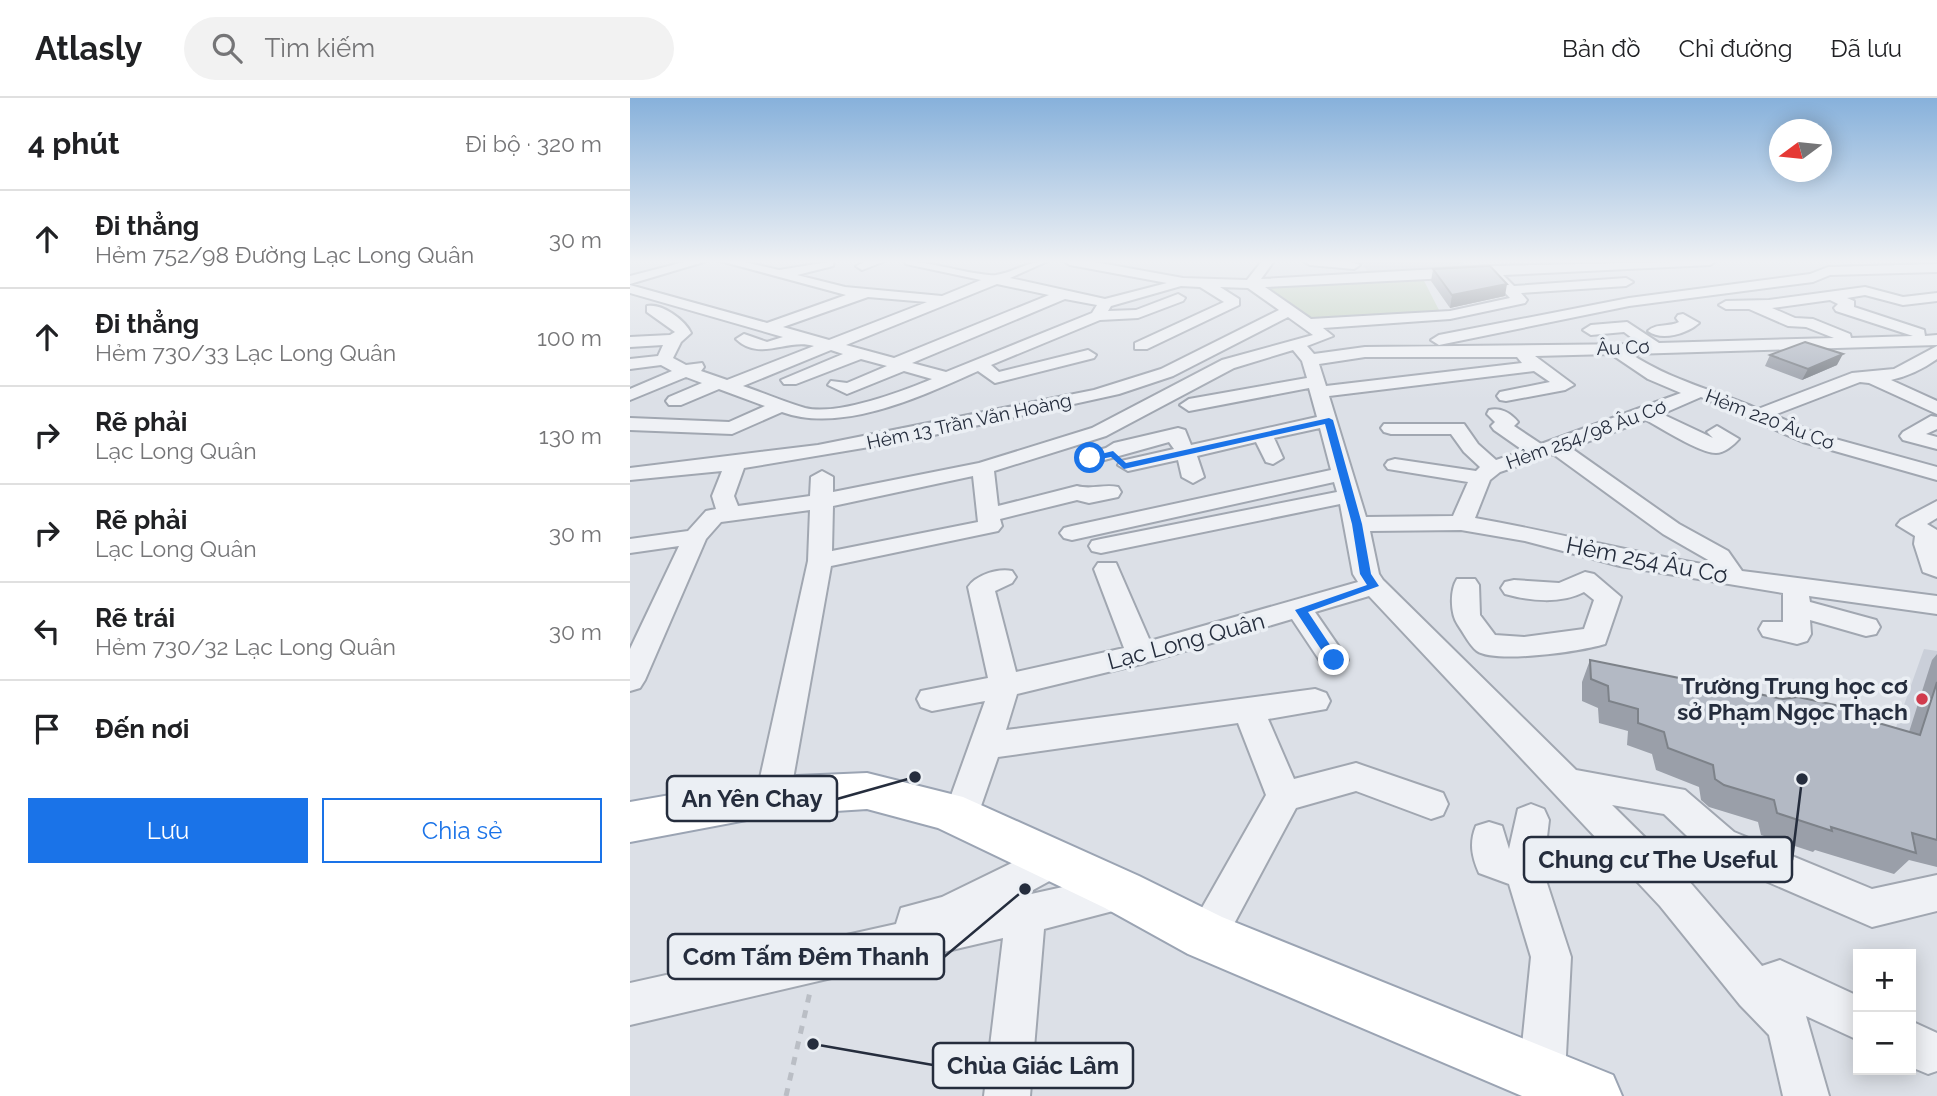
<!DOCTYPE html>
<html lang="vi">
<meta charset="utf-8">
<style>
:root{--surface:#fff;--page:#f2f2f2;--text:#202124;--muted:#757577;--line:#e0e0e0;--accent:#1a73e8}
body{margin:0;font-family:Raleway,sans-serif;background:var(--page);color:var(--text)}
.controls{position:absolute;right:21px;bottom:21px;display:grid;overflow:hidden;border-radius:0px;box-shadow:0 4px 18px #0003}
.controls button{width:63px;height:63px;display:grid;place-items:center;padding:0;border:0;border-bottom:2px solid var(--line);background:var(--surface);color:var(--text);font:35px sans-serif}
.compass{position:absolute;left:1139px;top:21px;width:63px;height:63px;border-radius:50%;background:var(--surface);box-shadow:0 4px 18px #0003;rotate:255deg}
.stop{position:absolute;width:21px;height:21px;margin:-16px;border:5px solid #1a73e8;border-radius:50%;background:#fff}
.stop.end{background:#1a73e8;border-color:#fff;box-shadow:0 2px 7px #0008}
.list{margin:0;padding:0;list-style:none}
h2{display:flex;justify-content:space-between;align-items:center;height:91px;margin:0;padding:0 28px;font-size:30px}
h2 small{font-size:23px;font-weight:400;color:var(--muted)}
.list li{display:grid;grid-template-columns:46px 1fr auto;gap:21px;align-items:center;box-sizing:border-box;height:98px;padding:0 28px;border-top:2px solid var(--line)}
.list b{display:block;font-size:26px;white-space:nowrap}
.list p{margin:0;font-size:23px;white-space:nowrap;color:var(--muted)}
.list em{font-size:23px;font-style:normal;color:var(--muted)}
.actions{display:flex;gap:14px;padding:21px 28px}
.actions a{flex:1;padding:16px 0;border:2px solid var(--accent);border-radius:0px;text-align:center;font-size:24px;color:var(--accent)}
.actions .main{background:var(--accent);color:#fff}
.icon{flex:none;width:38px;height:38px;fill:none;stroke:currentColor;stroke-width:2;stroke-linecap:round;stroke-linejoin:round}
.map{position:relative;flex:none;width:1307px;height:998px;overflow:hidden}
header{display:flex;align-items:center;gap:42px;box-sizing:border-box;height:98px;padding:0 35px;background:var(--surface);border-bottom:2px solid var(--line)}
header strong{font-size:33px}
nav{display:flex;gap:38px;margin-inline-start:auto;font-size:24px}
.search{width:490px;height:63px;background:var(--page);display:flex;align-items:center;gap:18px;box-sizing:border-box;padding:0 24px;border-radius:38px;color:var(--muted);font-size:26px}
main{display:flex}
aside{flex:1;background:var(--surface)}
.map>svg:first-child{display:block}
.built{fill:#cacfd9}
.green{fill:#c1d1bd}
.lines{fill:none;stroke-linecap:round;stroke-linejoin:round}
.minor-casing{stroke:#a1a7b1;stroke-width:4}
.major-casing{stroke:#9ba4b3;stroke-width:4}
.path{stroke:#babec5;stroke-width:5;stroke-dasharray:8 8;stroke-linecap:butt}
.minor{fill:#eff1f5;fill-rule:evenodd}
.major{fill:#fff;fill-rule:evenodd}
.wall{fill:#9a9fa9}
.shaded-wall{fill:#7d8289}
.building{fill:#b3b9c4;stroke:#7d8289;stroke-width:2}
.route{fill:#1a73e8}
.poi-dot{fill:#d13b4d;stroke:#ebeff4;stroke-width:2.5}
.labels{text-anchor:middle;stroke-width:7;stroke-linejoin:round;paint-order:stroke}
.far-street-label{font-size:19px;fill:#252d3d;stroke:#ebeff4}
.street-label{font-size:23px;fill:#252d3d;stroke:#ebeff4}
.poi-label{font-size:23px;font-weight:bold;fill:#252d3d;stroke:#ebeff4;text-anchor:end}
.leader{fill:none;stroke:#252d3d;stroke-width:2.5}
.callout-dot{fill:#252d3d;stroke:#ebeff4;stroke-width:2.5}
.callout{fill:#ebeff4;stroke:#252d3d;stroke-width:2.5}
.callout-label{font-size:24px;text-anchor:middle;font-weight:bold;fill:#252d3d}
</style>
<header>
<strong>Atlasly</strong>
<div class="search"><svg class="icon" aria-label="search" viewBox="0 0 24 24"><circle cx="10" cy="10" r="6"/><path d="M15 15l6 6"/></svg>Tìm kiếm</div>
<nav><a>Bản đồ</a><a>Chỉ đường</a><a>Đã lưu</a></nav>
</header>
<main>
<aside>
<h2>4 phút<small>Đi bộ · 320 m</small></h2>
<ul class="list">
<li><svg class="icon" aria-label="ahead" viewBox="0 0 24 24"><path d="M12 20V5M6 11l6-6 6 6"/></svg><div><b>Đi thẳng</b><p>Hẻm 752/98 Đường Lạc Long Quân</p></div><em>30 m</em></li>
<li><svg class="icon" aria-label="ahead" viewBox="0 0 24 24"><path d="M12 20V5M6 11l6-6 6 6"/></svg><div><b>Đi thẳng</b><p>Hẻm 730/33 Lạc Long Quân</p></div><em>100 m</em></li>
<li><svg class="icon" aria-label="right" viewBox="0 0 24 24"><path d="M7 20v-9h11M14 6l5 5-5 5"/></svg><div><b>Rẽ phải</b><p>Lạc Long Quân</p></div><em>130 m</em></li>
<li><svg class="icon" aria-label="right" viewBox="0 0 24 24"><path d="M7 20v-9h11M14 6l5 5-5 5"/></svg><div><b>Rẽ phải</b><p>Lạc Long Quân</p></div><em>30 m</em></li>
<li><svg class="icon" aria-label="left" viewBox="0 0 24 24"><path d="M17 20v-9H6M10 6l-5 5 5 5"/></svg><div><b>Rẽ trái</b><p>Hẻm 730/32 Lạc Long Quân</p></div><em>30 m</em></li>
<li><svg class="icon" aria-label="arrive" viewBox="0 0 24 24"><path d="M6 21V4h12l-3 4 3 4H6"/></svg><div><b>Đến nơi</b></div></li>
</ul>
<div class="actions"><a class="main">Lưu</a><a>Chia sẻ</a></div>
</aside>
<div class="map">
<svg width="1307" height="998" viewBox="0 0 1307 998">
<rect width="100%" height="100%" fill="#dce0e7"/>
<path class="built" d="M730,163H830L839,171L739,176Z
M1294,551L1307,553V672L1259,649Z"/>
<path class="green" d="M792,179L810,214L686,223L627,190Z"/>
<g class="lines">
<g class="minor-casing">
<path id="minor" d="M58,163H77L0,186V178Z
M90,163H110L149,172L204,163L203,168L167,177L215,189L312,198L351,182L276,166L274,163C299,163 349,179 366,177C385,174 398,163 418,163L380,180L475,201L537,185L440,167L434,163H459L553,180L617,182L632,163H644L631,181L861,168L1086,163L1080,167L873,177L884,188L996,180L1003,184L996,188L891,195L897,202L895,205L820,221L693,230L703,238L677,248L684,256L735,249L1010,246L994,234L961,237L953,232L961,227L997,224L1029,245L1204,240L1176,229L1158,228L1119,211H1096L1089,207L1096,203L1139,202L1235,189L1273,199L1307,195V203L1273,207L1235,197L1217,200L1224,203V209L1294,232L1295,238L1307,237V247L1001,256C1040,282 1084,292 1128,311L1222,275L1264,271L1307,248V261C1293,271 1278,278 1261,282L1307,303V316L1239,285L1230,284L1144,317L1187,336L1307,369V382L1173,344L1071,299L1032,316L1083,340L1077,334L1087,328L1109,341C1104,347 1094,355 1086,355C1070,355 1031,330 1016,322L941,350L1049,426L1098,453L1112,473L1307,498V516L1179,498L1180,504L1246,522L1250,529L1246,536L1236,538L1180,522L1181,536L1177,543L1167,546L1133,538L1129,531L1133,524H1153V495L990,468L895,443L831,432L740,433L749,476L753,482L946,672L1055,692L1104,734L1242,791L1307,777V813L1242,829L1078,758L1034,716L982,707L1058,782L1132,868L1150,862L1228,898V942L1176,918L1199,998H1153L1139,937L1110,907L1030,808L739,498L685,514L718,562L714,569L704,572L694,569L662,521L511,566L387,596L376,632L685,591L696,595L700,603L696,611L638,621L664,681L726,665L813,695L818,706L813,717L801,721L726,693L666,710L590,852L576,858L562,852L556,838L636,697L608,625L368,659L343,731L331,736L319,731L313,720L355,603L302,613L291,609L287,601L291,593L358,580L338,489C346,477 368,470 382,473L386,479L382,485L365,493L386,574L494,550L464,471L468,465H486L520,543L728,484L723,476L710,406L471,455L462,453L459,448L462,443L471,441L707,394L704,384L442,442L434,440L430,435L434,430L442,428L701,372L690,330L644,340L653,360L643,366L636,364L626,344L567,358L574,379L563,385L552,379L548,362L498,373L488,367L491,363L544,351L539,344L460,366L450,360L453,356L476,350L484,345L548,330L555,332L561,347L687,319L679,290L559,313L550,307L559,301L677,280L672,263L663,252L604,270L476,338L364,373L368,408L447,388C461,392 474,386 488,389L491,394L488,399L459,405L447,402L370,421L372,428L368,433L201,468L160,698L155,708L143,713L131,708L126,698L178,463L180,412L91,424L76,441L15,582L10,590L0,593V551L49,448L0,455V441L58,433L76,413L86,411L82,398L92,373L0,382V370L188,347L464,292L531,271L649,212L618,190L590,189L609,201V207L517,251H505V245L594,204L570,189L551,188L481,208L478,213L506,212L548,196L555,200L553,203L508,220L470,222L361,267L369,274L458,252L466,257L464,260L365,285L348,273C292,298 212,336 152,314L102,336L0,332V320L99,324L135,308L89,291L51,307H39L36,303L39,299L72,285L56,279L0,302V291L42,273L31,267L0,271V261L28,258L33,247L0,249V239L40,237L45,234L17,214V208C32,205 55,222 61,235L51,244L43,260L56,267L72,265L74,269L71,273L97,282L184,248C157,240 130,264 106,241L114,236L137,244L153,239L0,195V187L137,225L216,197ZM859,178L880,200L820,213L681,221L635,189ZM367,186L419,197L264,260L216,247ZM238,199L297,204L199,242L153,229ZM435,201L467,207L462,215L316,274L282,265ZM1200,202L1208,206L1204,210L1206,213L1283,238L1221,240L1220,236L1183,221L1165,220L1142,210ZM658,219L683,237L592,262L462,330L349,365L203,394V379L192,373L181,379L180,398L108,408L104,398L114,370L281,342L489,296L543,278ZM201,252L213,256L151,282L154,286H166L231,261L257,268L217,285L201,283L198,287L217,296L274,273L302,281C271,294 207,318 175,310C154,304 134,295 113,288ZM981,256L1018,281L1051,295L911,346L884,328L888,324C881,315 870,309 859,312L857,316L865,324L861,328L864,332L894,353L866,362L848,346L834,326H754L751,330L754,334L761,336H821L834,354L850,369L846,373L765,361L758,363L755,367L758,371L838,384L823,418L736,419L699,298L904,273L920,284L870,294L867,298L870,302L876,303L935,292L944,287L905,258ZM735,259H887L892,265L696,288L689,266ZM923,356L1033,436L1080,463L1084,468C1003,455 925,434 845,420L860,382L870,374ZM343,378L348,424L202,453L203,408Z
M237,163H255L232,172L226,168Z
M674,163H718L730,167L724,171L680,167Z
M1307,166V174L1200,177L1183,184L999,208L809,247L801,242L809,237L999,200L1180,176L1198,169Z
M1053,216L1069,225C1058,235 1032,244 1018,233C1026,225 1040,229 1049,224L1046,220L1048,217Z
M1301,318L1307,319V331L1296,336L1307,339V351L1273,342L1270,338L1273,334Z
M1307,403V420L1297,426L1307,432V479L1293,474L1284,446L1285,438L1267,427L1271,422Z
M955,474L964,476L991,499L975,546C952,553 866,566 847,553C840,548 833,534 828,527C820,516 820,492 827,481H845L849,487L850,517L865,537L894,539L954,531L964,502L954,494C931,506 900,503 875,496L871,490L875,484L884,482L929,485Z
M901,706L914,711L919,722L913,773L941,859L935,977L928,993L917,998L896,993L889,977L901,859L879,786L849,775C842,759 839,745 846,728L859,724L872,728L879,751L888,711Z
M423,745L436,750L442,762L436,774L392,798L492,776L506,781L511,794L506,807L414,831L400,998H354L373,840L0,927V885L266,826L271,810L312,799Z
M1281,923L1307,935V973L1298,976L1281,969Z"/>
</g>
<g class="major-casing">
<path id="major" d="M237,675L333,699L509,778L592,819L983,977L992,998H892L558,856L475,810L308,730L237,711L143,717L0,744V704L143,679Z"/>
</g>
<path class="path" d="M156,998L180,894"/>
<use href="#minor" class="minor"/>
<use href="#major" class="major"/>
</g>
<path class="wall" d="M803,171L875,198L820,210L801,183Z
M1140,257L1207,267L1172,282L1135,268Z
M1307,556V769L1279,762L1264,776L1185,752L1183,754L1131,737L1128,724L1079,709L1071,702L1069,689L1026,672L1022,656L997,647L998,633L969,625L968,610L952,603V584L960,562L1231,620L1279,634L1302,562Z"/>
<path class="shaded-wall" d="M877,186L875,198L820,210L822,197Z
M1213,256L1207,267L1172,282L1178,271Z"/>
<path class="building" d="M860,168L877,186L822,197L803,171Z
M1175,244L1213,256L1178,271L1140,257Z
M960,562L1153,601L1168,599L1205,607L1231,620L1290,637L1307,584V742L1282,735L1286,755L1201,729L1202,733L1147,715L1144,702L1094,687L1085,681L1083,667L1038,650L1034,634L1008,625V611L979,603L978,588L961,581Z"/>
<linearGradient id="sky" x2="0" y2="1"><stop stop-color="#87b1db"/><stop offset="0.54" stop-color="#eff1f4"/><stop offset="1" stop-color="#eff1f4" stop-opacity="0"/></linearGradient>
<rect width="1307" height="302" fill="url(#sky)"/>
<path class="route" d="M699,320L703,322L732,426L741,476L749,488L678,514L710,562L704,567L700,565L665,512L737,487L730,476L722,426L695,326L494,371L481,359L460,363L455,360L483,353L496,365Z"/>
<circle class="poi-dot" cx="1292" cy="601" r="7"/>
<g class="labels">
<g class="far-street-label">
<text transform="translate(993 249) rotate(-2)" y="7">Âu Cơ</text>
<text transform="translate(1140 321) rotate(21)" y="7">Hẻm 220 Âu Cơ</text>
<text transform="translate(339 323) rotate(-12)" y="7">Hẻm 13 Trần Văn Hoàng</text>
<text transform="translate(956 336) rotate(-20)" y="7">Hẻm 254/98 Âu Cơ</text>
</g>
<g class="street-label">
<text transform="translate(1017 462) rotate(11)" y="8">Hẻm 254 Âu Cơ</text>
<text transform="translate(556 543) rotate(-15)" y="8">Lạc Long Quân</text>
</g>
<g class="poi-label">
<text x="1278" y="596">Trường Trung học cơ<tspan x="1278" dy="26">sở Phạm Ngọc Thạch</tspan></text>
</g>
</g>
<path class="leader" d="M285 679L207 701M1172 681L1162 762M395 791L314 859M183 946L303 967"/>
<g class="callout-dot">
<circle cx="285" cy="679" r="7"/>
<circle cx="1172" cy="681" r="7"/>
<circle cx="395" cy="791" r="7"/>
<circle cx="183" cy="946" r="7"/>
</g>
<g class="callout">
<rect x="37" y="678" width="170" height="45" rx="7"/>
<rect x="894" y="739" width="268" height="45" rx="7"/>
<rect x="38" y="836" width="276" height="45" rx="7"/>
<rect x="303" y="945" width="200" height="45" rx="7"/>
</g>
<g class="callout-label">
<text x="122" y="709">An Yên Chay</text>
<text x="1028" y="770">Chung cư The Useful</text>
<text x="176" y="867">Cơm Tấm Đêm Thanh</text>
<text x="403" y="976">Chùa Giác Lâm</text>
</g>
</svg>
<div class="controls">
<button>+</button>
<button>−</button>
</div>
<svg class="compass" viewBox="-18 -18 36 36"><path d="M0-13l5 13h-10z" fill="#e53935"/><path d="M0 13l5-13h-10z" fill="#757577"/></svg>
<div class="stop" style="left:460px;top:360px"></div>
<div class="stop end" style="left:704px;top:562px"></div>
</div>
</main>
